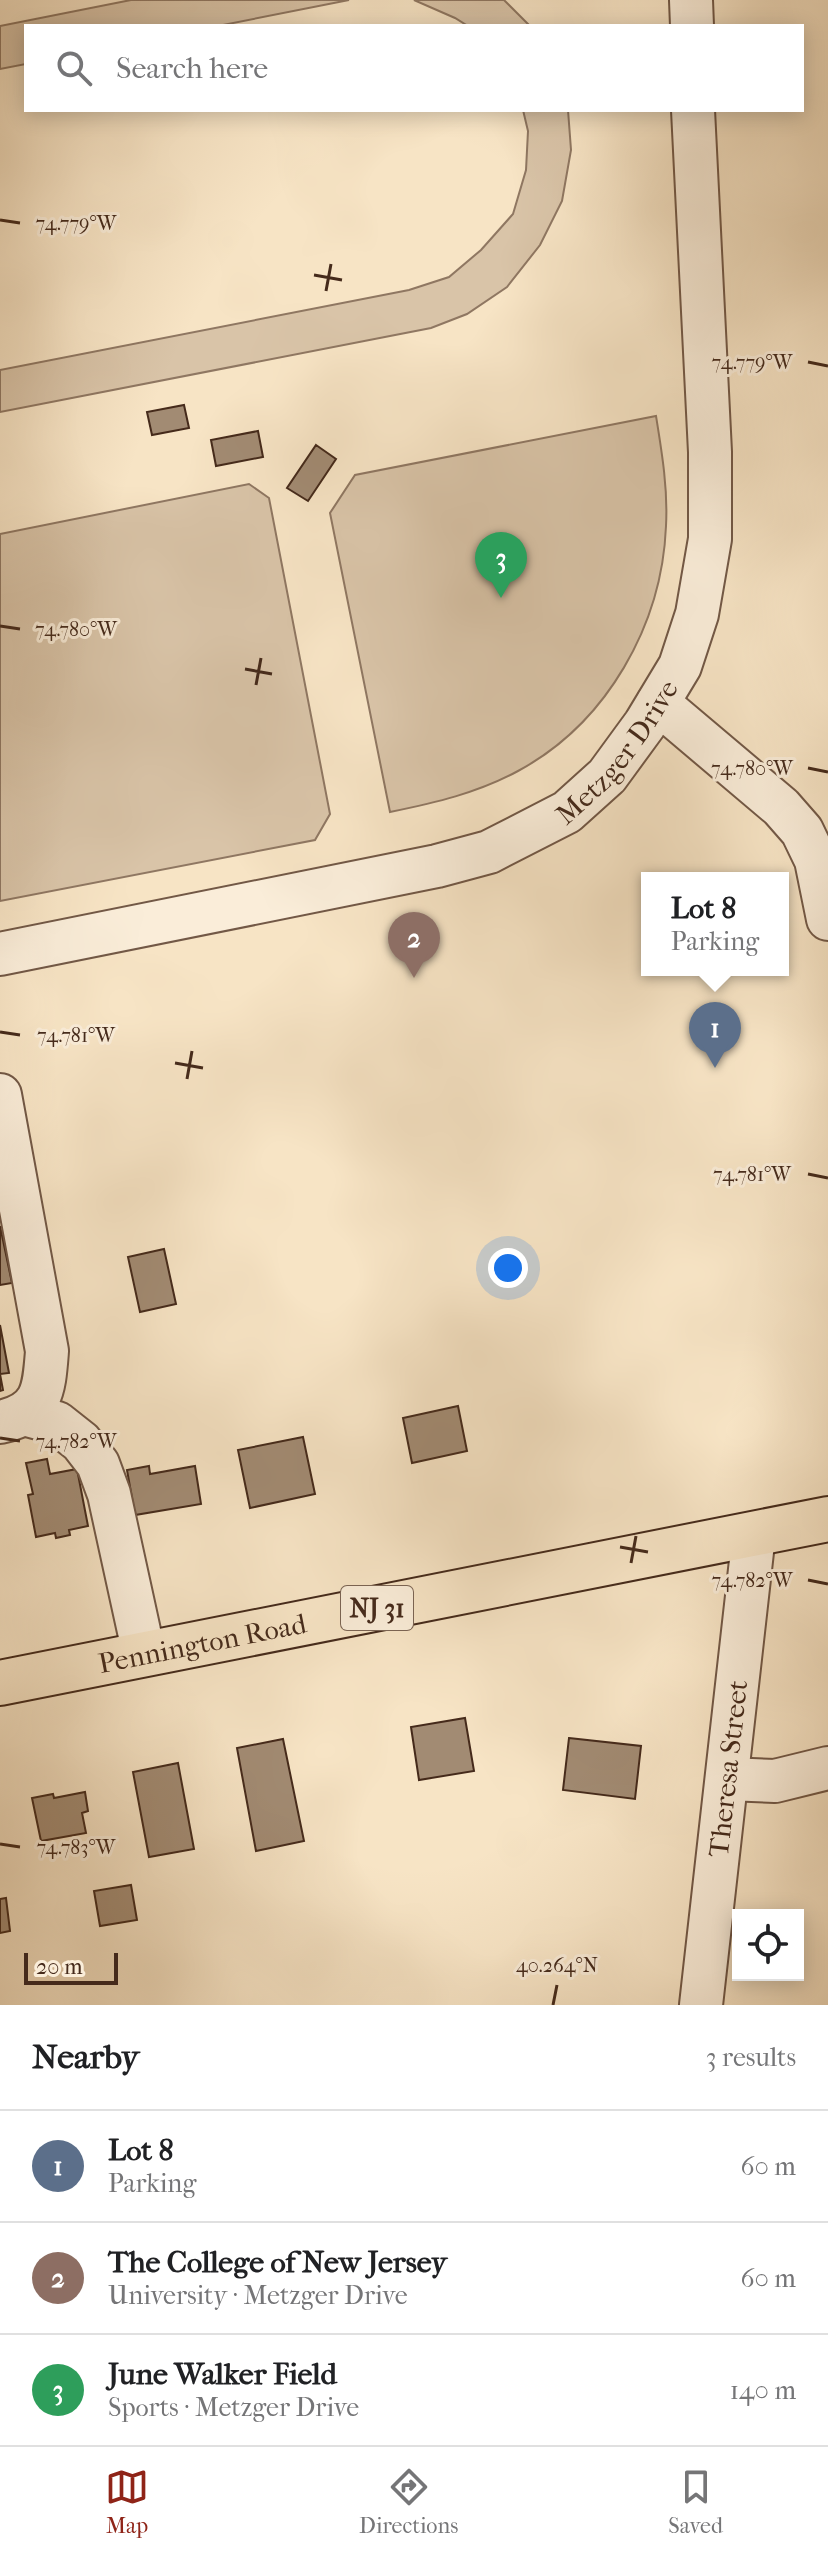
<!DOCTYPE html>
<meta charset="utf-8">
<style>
:root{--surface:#fff;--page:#f2f2f2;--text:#202124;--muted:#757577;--line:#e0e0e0;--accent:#8f2418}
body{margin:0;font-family:"IM FELL French Canon",serif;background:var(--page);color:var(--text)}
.controls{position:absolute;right:24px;bottom:24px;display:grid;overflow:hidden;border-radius:0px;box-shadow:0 4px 20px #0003}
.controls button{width:72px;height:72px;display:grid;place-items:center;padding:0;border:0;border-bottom:2px solid var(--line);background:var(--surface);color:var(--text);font:40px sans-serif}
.scale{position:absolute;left:24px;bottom:20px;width:94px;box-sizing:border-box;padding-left:8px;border:4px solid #452a1b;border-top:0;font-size:22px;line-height:28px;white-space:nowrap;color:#452a1b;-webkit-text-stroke:6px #faedd9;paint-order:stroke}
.you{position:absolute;left:508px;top:1268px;width:28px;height:28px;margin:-20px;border:6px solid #fff;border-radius:50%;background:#1a73e8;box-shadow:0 0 0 12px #1a73e833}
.badge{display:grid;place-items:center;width:52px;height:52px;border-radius:50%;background:var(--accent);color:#fff;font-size:26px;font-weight:700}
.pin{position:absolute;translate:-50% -66px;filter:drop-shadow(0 2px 4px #0008)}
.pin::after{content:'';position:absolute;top:42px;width:28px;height:24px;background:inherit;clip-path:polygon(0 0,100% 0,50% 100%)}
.popup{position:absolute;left:641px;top:872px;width:148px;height:104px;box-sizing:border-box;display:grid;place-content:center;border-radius:0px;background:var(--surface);filter:drop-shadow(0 2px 6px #0005);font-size:26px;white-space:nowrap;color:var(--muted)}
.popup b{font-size:30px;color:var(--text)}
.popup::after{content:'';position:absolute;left:50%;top:100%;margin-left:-16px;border:16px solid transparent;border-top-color:var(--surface)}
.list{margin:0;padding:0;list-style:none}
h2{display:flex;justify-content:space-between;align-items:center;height:104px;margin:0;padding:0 32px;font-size:34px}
h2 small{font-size:26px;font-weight:400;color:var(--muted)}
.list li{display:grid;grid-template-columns:52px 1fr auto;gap:24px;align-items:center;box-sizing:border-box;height:112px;padding:0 32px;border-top:2px solid var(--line)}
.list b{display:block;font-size:30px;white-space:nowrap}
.list p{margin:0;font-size:26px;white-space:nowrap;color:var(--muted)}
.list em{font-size:26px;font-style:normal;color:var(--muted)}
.icon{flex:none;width:44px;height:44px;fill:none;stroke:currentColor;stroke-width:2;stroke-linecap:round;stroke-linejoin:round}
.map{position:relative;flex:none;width:828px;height:2005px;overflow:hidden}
.search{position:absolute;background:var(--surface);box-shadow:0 4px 20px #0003;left:24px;right:24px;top:24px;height:88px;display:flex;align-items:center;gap:20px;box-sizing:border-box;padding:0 28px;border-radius:0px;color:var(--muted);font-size:30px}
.sheet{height:440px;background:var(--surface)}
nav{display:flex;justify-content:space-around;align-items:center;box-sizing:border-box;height:112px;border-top:2px solid var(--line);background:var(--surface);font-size:22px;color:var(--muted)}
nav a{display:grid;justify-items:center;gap:4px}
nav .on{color:var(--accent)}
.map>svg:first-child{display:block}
.green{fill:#d9c4a8;stroke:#8f7762;stroke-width:2}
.building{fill:#a28b73;stroke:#452a1b;stroke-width:2}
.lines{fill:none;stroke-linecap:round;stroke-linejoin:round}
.minor-casing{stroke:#725846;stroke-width:46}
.major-casing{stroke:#452a1b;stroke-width:48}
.minor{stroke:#faedd9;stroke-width:42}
.major{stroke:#f7e4c5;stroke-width:44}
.ticks{fill:none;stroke:#452a1b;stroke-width:3}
.labels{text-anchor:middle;stroke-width:6;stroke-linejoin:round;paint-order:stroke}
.shield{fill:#faedd9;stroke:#7b6454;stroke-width:2}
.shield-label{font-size:26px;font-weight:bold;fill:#452a1b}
.street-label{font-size:28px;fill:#452a1b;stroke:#faedd9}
.ticks-label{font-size:20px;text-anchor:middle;fill:#452a1b;stroke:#faedd9;stroke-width:6;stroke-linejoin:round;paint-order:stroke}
</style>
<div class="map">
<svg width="828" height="2005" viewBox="0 0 828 2005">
<rect width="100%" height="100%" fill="#f7e4c5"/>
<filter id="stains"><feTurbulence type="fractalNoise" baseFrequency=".0025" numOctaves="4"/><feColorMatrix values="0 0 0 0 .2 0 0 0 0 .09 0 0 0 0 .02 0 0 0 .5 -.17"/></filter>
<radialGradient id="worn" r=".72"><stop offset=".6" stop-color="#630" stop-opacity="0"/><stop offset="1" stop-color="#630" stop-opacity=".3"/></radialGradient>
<path class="green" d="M131,0H349L218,26H26V64L0,69V26Z
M414,0H504L530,26H468L455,18Z
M523,110H568L571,150L562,201L540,245L507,287L467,314L431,328L0,412V370L409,290L449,277L481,250L513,214L526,170L528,131Z
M656,416C662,453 668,489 666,526C662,625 607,723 518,771C478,793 434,803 390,812L330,513L355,475Z
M249,484L269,498L330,814L315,840L0,901V534Z"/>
<path class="building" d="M184,405L189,428L152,435L147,412Z
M258,431L263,457L216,466L211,440Z
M316,445L336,459L308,501L287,488Z
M0,1226L12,1283L0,1285Z
M164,1249L176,1304L140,1312L128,1257Z
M0,1325L9,1373L0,1374L3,1390L0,1391Z
M458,1406L467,1451L412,1463L403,1418Z
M303,1437L315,1494L250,1508L238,1450Z
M47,1459L50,1474L77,1469L88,1526L69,1530L70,1535L56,1538L55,1533L36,1537L28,1495L33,1494L26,1463Z
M149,1466L150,1474L195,1466L201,1504L135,1515L127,1470Z
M465,1718L474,1771L419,1780L411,1727Z
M569,1738L641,1746L635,1799L563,1790Z
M283,1739L304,1841L256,1851L237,1748Z
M178,1763L194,1849L149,1857L133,1772Z
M85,1792L88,1811L82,1813L86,1833L41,1841L32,1798L53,1794L54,1798Z
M131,1885L137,1920L100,1926L94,1891Z
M6,1898L10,1931L0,1933V1899Z"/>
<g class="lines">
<g class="minor-casing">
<g id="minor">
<path d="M691,0L692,26"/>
<path d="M658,703L781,807L802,831L816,860L828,919"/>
<path id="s1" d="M0,954L437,866L489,852L567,812L607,776L645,724L680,666L697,614L710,539V452L693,110"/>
<path d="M0,1095L47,1351C44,1390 43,1413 0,1422"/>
<path d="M24,1414L57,1423L81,1442L98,1464L109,1494L144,1654"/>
<path d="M727,1779L775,1781L828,1768"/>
<path id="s2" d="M701,2005L754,1534"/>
</g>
</g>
<g class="major-casing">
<g id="major">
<path id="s3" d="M0,1683L828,1519"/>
</g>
</g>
<use href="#minor" class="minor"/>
<use href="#major" class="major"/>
</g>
<path class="ticks" d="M0,220L20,223M314,275L342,280M326,291L331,264M808,362L828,366M0,626L20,629M245,669L272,674M256,685L261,658M808,768L828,772M0,1032L20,1035M175,1063L203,1068M187,1079L192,1051M808,1174L828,1178M0,1438L20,1441M620,1547L648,1552M631,1563L636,1536M808,1580L828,1584M0,1844L20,1847M553,2005L557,1985"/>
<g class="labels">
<rect class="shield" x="341" y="1586" width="72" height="44" rx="6"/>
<g class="shield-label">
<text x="377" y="1617">NJ 31</text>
</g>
<g class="street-label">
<text dy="10" stroke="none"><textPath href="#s1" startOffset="666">Metzger Drive</textPath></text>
<text dy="10" stroke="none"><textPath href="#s3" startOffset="206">Pennington Road</textPath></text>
<text dy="10" stroke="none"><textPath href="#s2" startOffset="238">Theresa Street</textPath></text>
</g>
</g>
<g class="ticks-label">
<text x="76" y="230">74.779°W</text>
<text x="752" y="369">74.779°W</text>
<text x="76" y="636">74.780°W</text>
<text x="752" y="775">74.780°W</text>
<text x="76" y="1042">74.781°W</text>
<text x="752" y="1181">74.781°W</text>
<text x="76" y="1448">74.782°W</text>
<text x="752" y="1587">74.782°W</text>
<text x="76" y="1854">74.783°W</text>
<text x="557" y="1972">40.264°N</text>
</g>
<rect width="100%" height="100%" filter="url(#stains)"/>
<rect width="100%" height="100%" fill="url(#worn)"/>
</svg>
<div class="controls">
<button><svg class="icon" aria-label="locate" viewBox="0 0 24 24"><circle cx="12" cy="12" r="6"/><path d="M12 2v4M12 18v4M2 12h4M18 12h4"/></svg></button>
</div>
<div class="scale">20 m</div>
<div class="you"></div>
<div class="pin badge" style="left:715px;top:1068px;background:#5c6f8a">1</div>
<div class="popup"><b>Lot 8</b>Parking</div>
<div class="pin badge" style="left:414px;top:978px;background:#8d6e63">2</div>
<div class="pin badge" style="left:501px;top:598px;background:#2e9e5b">3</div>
<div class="search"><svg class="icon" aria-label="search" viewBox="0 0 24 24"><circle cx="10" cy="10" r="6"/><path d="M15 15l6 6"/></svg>Search here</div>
</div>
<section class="sheet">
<h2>Nearby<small>3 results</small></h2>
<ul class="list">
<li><span class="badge" style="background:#5c6f8a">1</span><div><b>Lot 8</b><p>Parking</p></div><em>60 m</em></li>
<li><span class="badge" style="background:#8d6e63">2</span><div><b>The College of New Jersey</b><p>University · Metzger Drive</p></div><em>60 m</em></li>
<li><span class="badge" style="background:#2e9e5b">3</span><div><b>June Walker Field</b><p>Sports · Metzger Drive</p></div><em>140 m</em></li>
</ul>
</section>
<nav>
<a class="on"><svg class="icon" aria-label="map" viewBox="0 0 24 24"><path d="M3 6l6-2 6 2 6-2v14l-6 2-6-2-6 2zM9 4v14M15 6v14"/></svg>Map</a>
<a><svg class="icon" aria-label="directions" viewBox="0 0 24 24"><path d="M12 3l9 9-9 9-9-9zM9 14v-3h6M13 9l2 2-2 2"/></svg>Directions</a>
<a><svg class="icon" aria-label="saved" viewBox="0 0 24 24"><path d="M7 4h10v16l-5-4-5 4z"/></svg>Saved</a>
</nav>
